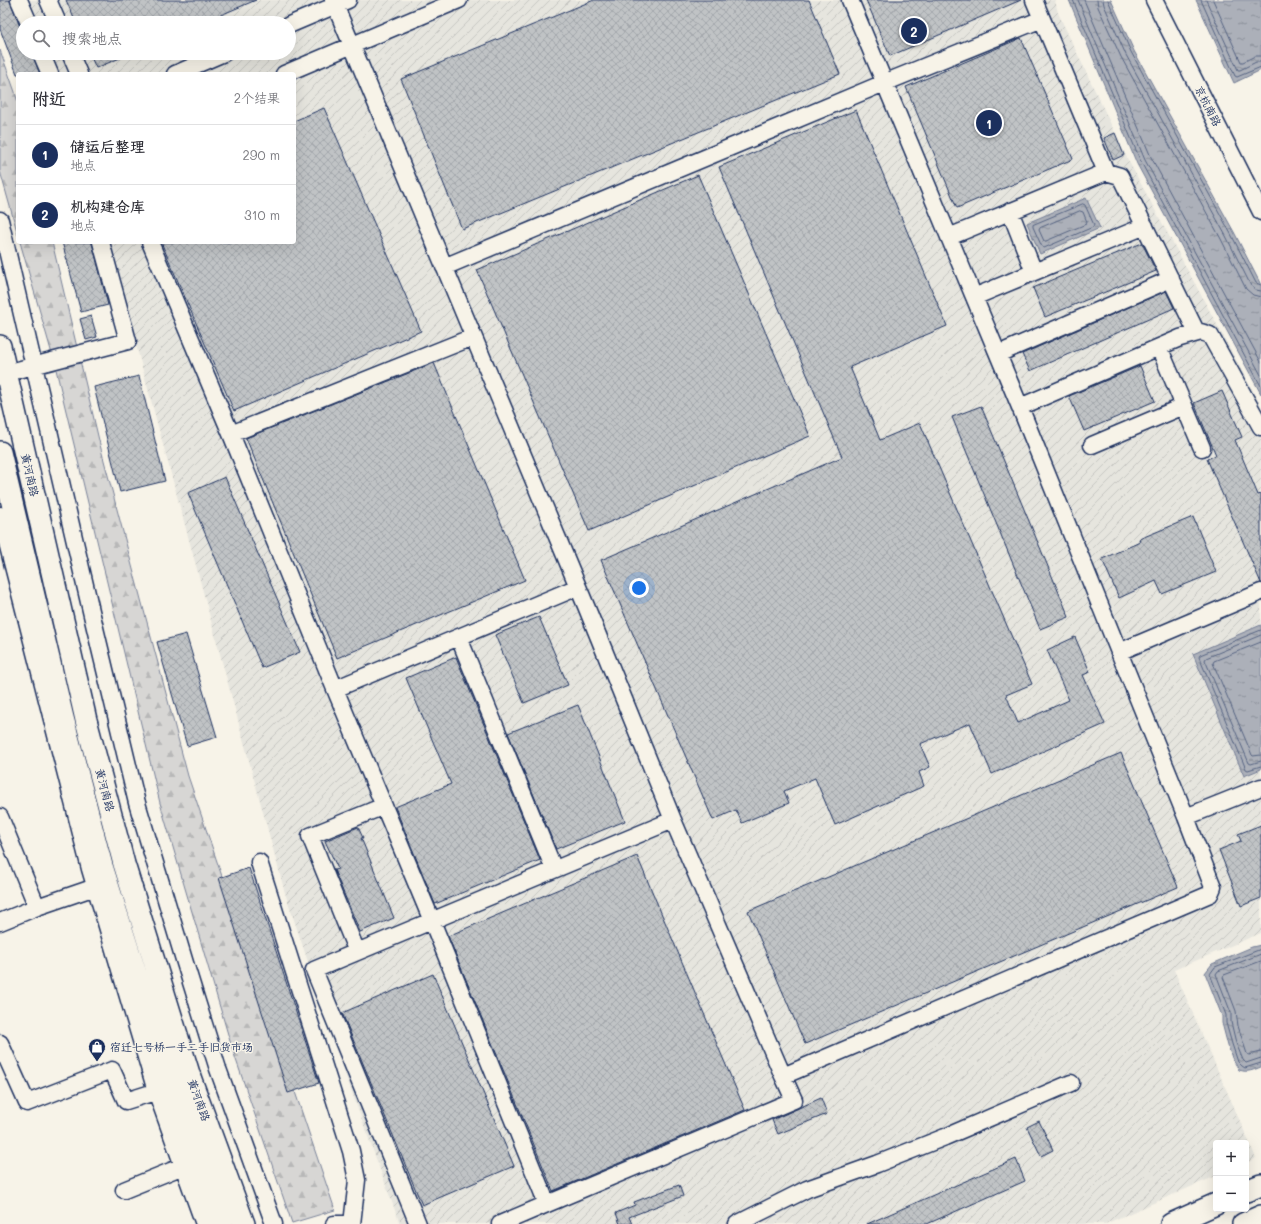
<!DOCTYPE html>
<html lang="zh">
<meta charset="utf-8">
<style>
:root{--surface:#fff;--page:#f2f2f3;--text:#2b2b33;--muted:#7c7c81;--line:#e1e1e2;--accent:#1b2f5e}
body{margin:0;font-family:Mali,"LXGW WenKai TC",sans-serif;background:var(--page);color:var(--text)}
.controls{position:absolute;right:12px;bottom:12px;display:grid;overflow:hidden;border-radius:4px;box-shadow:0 4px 16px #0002}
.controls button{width:36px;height:36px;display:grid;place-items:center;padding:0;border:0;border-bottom:1px solid var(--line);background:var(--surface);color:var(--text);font:20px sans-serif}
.you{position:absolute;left:639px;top:588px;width:14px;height:14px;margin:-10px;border:3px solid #fff;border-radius:50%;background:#1a73e8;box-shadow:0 0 0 6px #1a73e833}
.badge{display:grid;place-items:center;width:26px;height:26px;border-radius:50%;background:var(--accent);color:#fff;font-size:13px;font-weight:700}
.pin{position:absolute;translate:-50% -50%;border:2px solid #fff;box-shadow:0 1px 4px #0006}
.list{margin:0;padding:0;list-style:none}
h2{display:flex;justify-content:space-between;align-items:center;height:52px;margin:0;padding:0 16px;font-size:17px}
h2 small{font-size:13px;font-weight:400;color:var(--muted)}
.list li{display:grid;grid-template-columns:26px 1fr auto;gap:12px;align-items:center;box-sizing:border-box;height:60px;padding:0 16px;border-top:1px solid var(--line)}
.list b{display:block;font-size:15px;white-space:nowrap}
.list p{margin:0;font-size:13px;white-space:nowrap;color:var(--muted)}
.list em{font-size:13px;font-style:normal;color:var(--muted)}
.icon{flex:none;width:22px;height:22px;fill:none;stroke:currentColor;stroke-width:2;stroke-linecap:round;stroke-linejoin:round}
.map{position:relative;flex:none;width:1261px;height:1224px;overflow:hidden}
.search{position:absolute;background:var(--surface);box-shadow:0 4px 16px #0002;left:16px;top:16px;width:280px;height:44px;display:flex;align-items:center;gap:10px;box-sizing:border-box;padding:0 14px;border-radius:22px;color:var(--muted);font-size:15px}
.panel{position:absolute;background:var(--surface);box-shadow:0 4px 16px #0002;left:16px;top:72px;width:280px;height:172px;border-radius:4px}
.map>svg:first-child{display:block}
.industrial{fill:url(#industrial-furrows)}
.forest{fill:url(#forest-firs);stroke:#798299}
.water{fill:url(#water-ripples);stroke:#727c95}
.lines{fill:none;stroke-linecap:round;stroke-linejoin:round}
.shore{stroke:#556382;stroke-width:1}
.building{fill:url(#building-cross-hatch);stroke:#1b2f5e}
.minor-casing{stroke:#1b2f5e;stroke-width:19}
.major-casing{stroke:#1b2f5e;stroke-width:24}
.minor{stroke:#f7f3e8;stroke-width:16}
.major{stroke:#f7f3e8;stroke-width:21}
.labels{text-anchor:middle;stroke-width:3;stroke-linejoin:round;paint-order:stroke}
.street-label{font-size:11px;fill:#1b2f5e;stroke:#f7f3e8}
.poi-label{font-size:11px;fill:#1b2f5e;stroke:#f7f3e8;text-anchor:start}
</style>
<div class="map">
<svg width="1261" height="1224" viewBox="0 0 1261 1224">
<defs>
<pattern id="industrial-furrows" width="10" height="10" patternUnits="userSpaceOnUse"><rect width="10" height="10" fill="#e6e5de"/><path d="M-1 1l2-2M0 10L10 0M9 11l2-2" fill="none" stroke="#c5c5c1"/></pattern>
<pattern id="forest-firs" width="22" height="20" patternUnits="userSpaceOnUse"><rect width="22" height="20" fill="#d7d6d4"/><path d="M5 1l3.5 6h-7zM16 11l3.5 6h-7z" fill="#b8b8b8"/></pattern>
<pattern id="water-ripples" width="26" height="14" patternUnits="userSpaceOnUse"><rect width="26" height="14" fill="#acb0b9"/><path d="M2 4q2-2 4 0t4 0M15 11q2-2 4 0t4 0" fill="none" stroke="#8b909a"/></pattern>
<pattern id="building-cross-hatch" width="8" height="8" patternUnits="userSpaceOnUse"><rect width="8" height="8" fill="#c0c3c5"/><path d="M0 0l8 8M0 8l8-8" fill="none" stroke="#a4a8ac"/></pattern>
</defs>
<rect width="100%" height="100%" fill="#f7f3e8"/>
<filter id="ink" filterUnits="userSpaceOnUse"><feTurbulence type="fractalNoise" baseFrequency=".025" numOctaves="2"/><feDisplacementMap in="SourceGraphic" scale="8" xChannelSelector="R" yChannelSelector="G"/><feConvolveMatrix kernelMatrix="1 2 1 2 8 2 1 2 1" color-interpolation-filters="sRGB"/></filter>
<g filter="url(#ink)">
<path class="industrial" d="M27,0H1055L1058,13L1127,158L1261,406V933L1174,970L1256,1158L1246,1163V1143H1216V1176L1105,1224H400L347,1079L285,893L108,242H294V74H58L49,53H289V23H37Z"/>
<path class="forest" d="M0,50L15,92L18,103V235L0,171Z
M20,242H52L102,453L188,776L335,1210L292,1223L232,1048L160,803L54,361Z"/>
<path class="water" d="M1069,0H1111L1134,51L1234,232L1261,285V394L1137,164Z
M1196,0H1261V70L1234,83Z
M1086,198L1100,228L1040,254L1027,223Z
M1261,625V769L1244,776L1193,654Z
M1261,945V1067C1253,1070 1248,1073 1239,1070L1232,1058L1228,1046L1222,1023V1016L1205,973L1212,964L1252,947Z"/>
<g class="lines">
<path class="shore" d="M1073,0L1141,162L1261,386
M1078,0L1145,160L1261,375
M1084,0L1151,157L1261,362
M1097,0L1098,7L1121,57L1221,239L1246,289L1253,295L1261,297
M1103,0L1104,5L1126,55L1226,236L1251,286L1256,290L1261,291
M1108,0L1131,52L1231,234L1256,283L1261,285
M1201,0L1235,76L1237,77L1261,67
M1206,0L1238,70H1240L1256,62H1261
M1213,0L1241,62H1243L1255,56H1261
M1083,204L1085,205L1094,225L1093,227L1044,248L1042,247L1033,227V225Z
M1080,211L1083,212L1087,222L1086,224L1046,241H1044L1039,230L1040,228Z
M1261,630L1200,655L1199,657L1246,769L1248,770L1261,766
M1261,635L1206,658L1205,660L1249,763L1251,764L1261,761
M1261,642L1214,661L1213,663L1252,755L1253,756L1261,755
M1261,949L1215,967L1210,974L1226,1015V1023L1232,1044L1238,1062L1242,1066L1245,1068L1261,1063
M1261,954L1218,971L1216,974L1231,1013V1022L1236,1043L1243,1060L1246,1063L1261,1058
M1261,961L1224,975L1223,977L1236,1011L1238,1026L1247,1054L1249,1055L1261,1052"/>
</g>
<path class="building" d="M0,0H10L20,27L23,30V53H32L40,74H17L0,29Z
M66,0H256L202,23H76Z
M594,0H809L840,74L462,229L401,79Z
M866,0H1021L890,56Z
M1021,38L1073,159L957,208L906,87Z
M89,53H132L96,68Z
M324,108L421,331L234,411L161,242H294V121Z
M856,110L947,326L850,367L880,440L920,423L1032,684L1006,695L1018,723L1069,700L1047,650L1075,637L1090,672L1083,675L1105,724L992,774L970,723L920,744L930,767L919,772L924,786L835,825L815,778L784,791L789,803L742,823L736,810L713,820L601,560L842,457L719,167Z
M1115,133L1124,155L1113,160L1104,138Z
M698,175L810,436L589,531L477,270Z
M62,242H92L108,305L81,312Z
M1142,243L1156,271L1045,317L1033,288Z
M1166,291L1174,308L1030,371L1022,354Z
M91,316L97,337L86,340L80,319Z
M434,363L525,580L337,658L246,438Z
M1140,366L1155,401L1084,431L1069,396Z
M139,376L165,481L120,492L94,387Z
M1222,391L1242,437L1235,440L1258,495L1261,494V583L1207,459L1216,455L1194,403Z
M981,406L1069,617L1040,629L952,417Z
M225,477L300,652L262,668L188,493Z
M1193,517L1216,572L1162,594L1156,581L1119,598L1102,559L1140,542L1139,539Z
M539,617L568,685L524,703L495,635Z
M186,634L217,737L187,746L157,642Z
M456,657L540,860L435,904L395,807L451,784L406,678Z
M578,705L625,821L556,849L508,733Z
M1121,753L1178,887L805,1044L748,911Z
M1261,825V898L1241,906L1219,850L1241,841L1238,834Z
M358,827L363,838H361L394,918L360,932L334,870L338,869L325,841Z
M637,856L745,1110L553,1191L448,936Z
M249,868L319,1083L288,1093L219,878Z
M433,974L514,1166L422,1205L342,1013Z
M821,1098L827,1114L778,1134L772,1120Z
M1039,1121L1053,1150L1041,1156L1027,1127Z
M1016,1159L1025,1181L927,1224H867Z
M679,1185L683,1196L629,1217L632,1224H620L616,1213L635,1205L634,1202Z"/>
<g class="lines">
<g class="minor-casing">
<path id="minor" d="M19,0L29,23
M48,0L58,23
M333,0L586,606L673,820L783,1076L1210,894L1213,887L1211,882L1186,817
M850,0L1020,407L1119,652
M1154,0L1261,212
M289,25L348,0
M41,53L50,74
M70,53L79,74
M175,74L224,53
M284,74L459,0
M1106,172L1120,176L1197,333
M1010,211L1034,272
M0,220L95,628L137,803L185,963L218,1069L274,1224
M949,237L1106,172L1034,0
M150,242L231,434L335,689L432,921L547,1204L794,1100L783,1076
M444,267L884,83L1042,19
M974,297L1145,226
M1159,347L1202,448
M998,354L1171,279
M6,373L128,341L101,242
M1020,407L1180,338L1201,332L1210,335L1261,427
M231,434L473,337
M1092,445L1184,406
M0,515L90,869L156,1091L204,1224
M1261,592L1119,652L1186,817L1261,787
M459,638L554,869
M335,689L578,587
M0,817L37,907
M259,862L351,1151L357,1180L352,1224
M0,922L37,907L104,884
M357,952L310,836L384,806
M0,1043L27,1103L112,1070L126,1101L167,1088
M124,1190L193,1162
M334,1224H345
M418,1224L314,970L673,820
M500,1224L547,1204
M737,1224L807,1189L877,1164L945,1137L1071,1083"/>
</g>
<g class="major-casing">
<path id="major" d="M0,346L86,720L124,864L191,1080L244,1224
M0,452L63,718L102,866L174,1094L222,1224
M1246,1191L1261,1185
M1171,1224L1216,1204
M1243,1224L1261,1216"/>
</g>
<use href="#minor" class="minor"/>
<use href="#major" class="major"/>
</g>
</g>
<defs>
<g id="shop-pin" transform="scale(0.9)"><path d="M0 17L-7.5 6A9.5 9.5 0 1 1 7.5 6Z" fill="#1b2f5e" stroke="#f7f3e8"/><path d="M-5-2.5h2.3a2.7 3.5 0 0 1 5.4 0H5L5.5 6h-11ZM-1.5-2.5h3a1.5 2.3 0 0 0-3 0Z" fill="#fff"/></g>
</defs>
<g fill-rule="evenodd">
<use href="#shop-pin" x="97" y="1047"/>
</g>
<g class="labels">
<g class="street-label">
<text transform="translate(1208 106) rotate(63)" y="4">京杭南路</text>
<text transform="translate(30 475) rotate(77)" y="4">黄河南路</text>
<text transform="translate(105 790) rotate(75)" y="4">黄河南路</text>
<text transform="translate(199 1100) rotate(70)" y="4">黄河南路</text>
</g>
<g class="poi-label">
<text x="110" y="1051">宿迁七号桥一手二手旧货市场</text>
</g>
</g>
</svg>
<div class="controls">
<button>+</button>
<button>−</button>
</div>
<div class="you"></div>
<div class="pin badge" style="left:989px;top:123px">1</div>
<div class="pin badge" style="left:914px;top:31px">2</div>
<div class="search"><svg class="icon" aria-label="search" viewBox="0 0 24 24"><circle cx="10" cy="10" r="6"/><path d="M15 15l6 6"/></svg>搜索地点</div>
<section class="panel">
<h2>附近<small>2个结果</small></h2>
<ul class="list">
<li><span class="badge">1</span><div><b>储运后整理</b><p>地点</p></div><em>290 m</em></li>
<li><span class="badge">2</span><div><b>机构建仓库</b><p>地点</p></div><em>310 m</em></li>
</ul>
</section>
</div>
